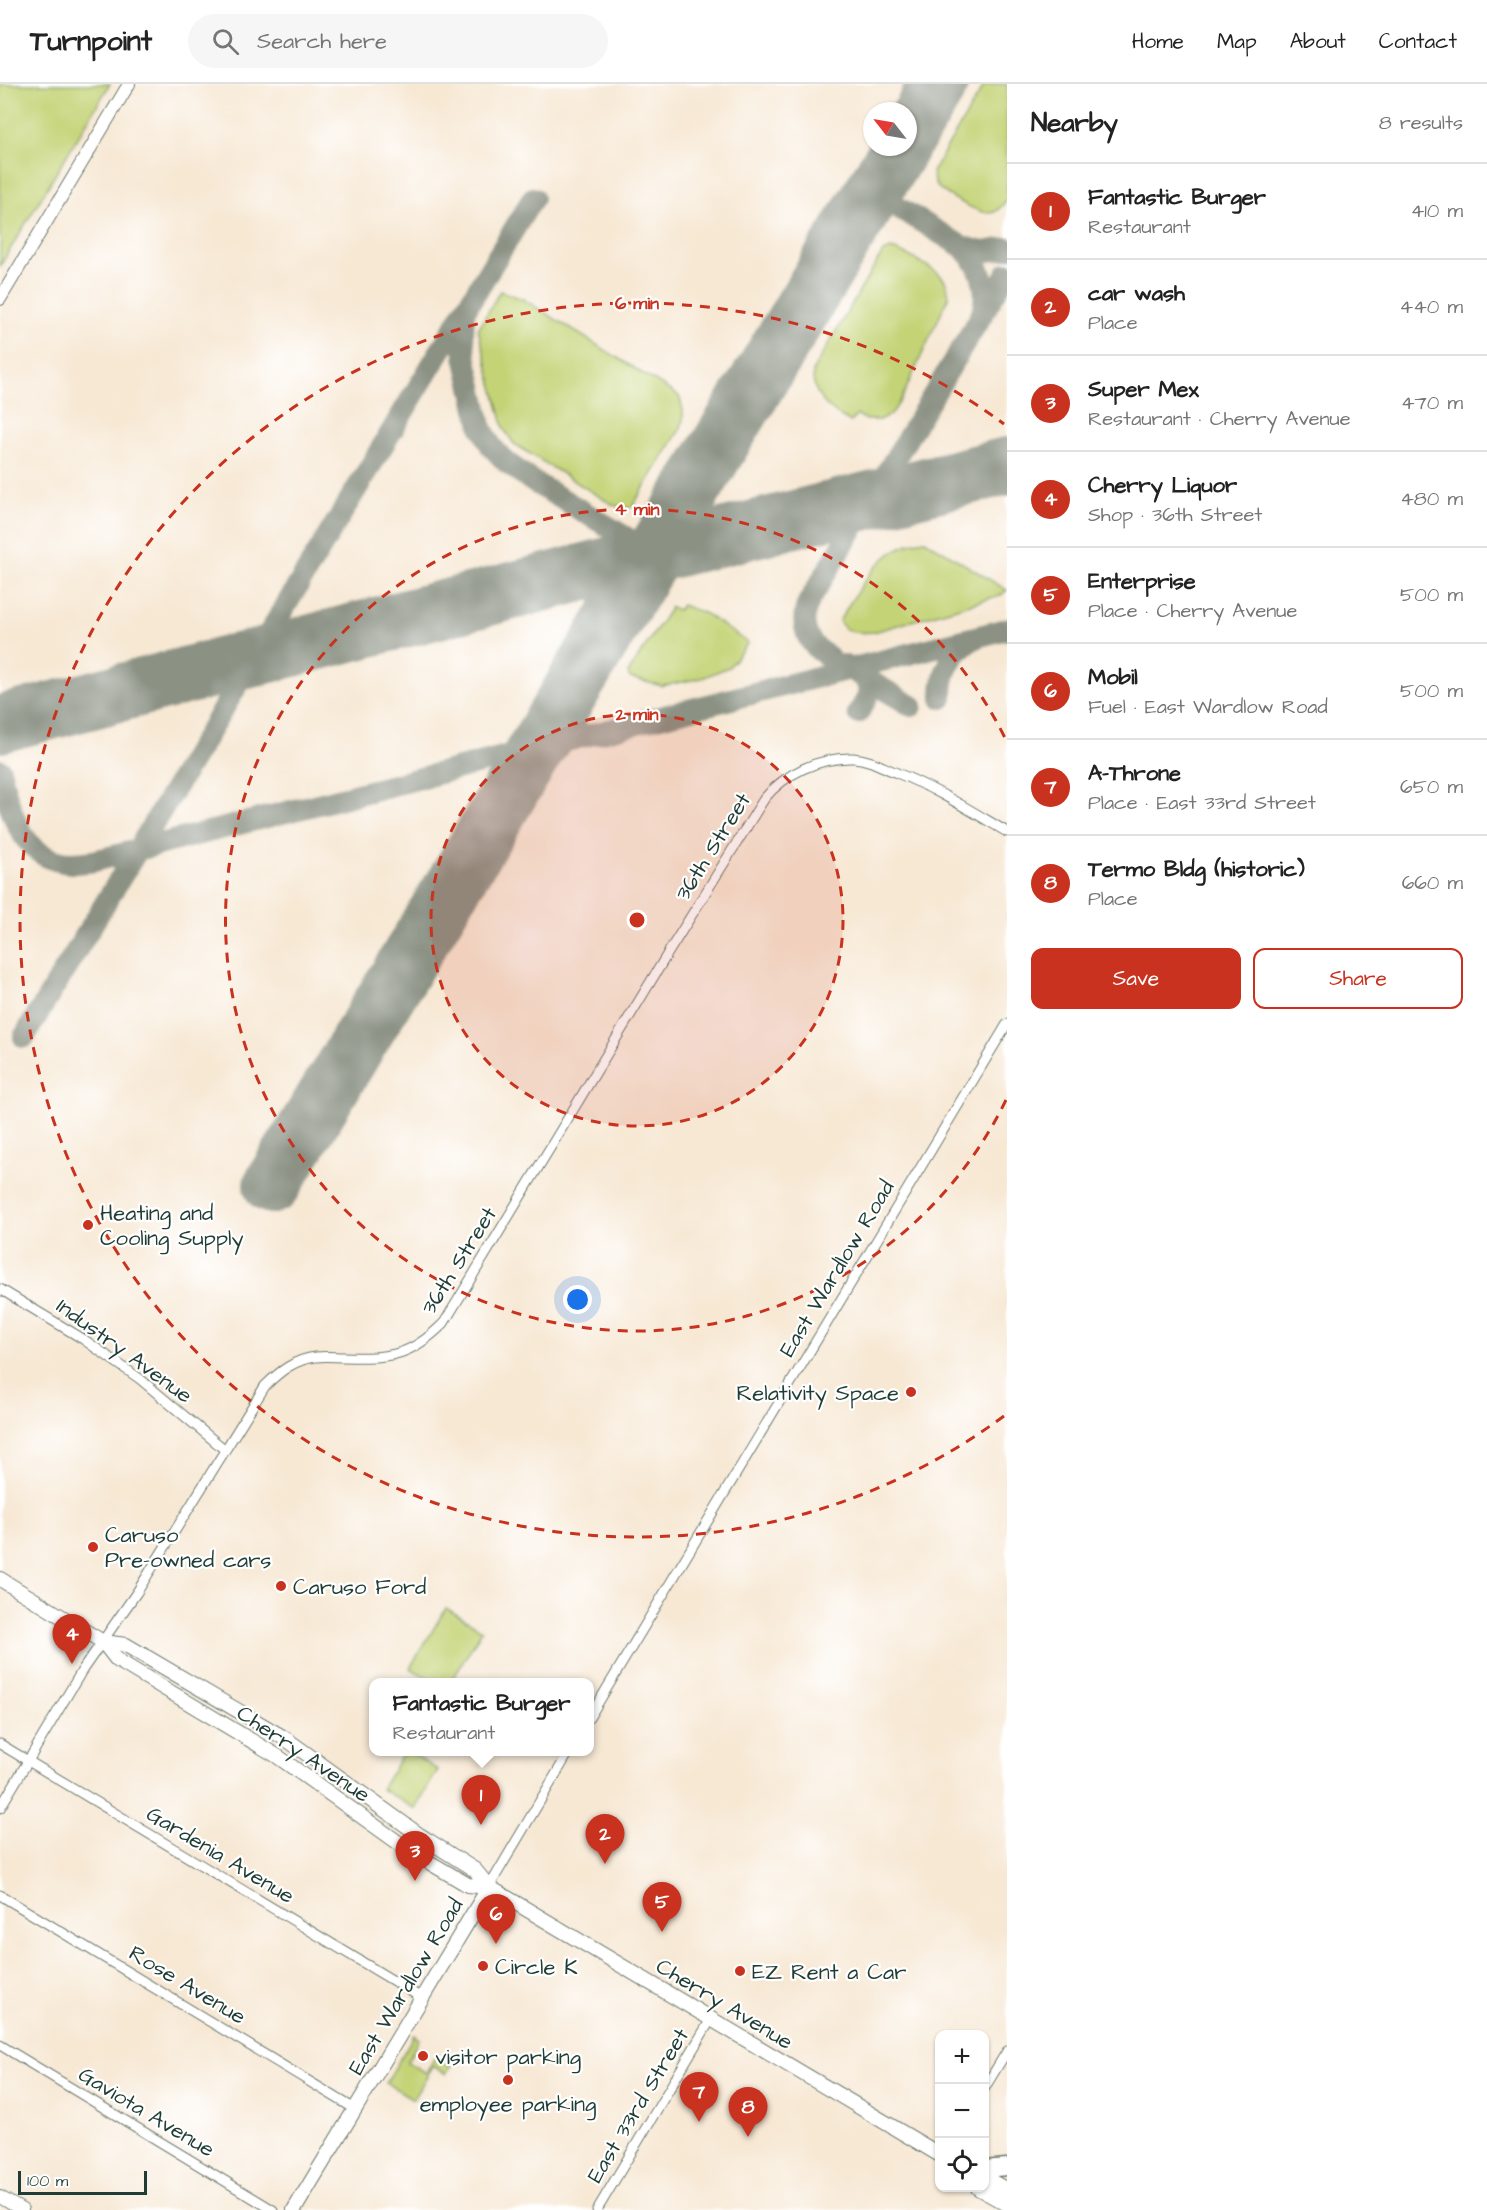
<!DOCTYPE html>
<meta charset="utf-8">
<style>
:root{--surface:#fff;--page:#f6f6f6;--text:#222;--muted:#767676;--line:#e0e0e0;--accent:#c8321e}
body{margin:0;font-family:"Architects Daughter",sans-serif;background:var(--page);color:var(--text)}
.controls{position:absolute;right:18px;bottom:18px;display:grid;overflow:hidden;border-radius:12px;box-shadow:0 2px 4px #0004}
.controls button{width:54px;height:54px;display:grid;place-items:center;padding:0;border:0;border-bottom:2px solid var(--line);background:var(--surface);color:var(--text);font:30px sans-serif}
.compass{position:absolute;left:863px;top:18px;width:54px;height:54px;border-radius:50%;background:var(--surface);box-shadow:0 2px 4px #0004;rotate:301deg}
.scale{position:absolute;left:18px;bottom:15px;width:129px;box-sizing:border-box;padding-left:6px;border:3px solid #1f3d34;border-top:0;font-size:16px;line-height:21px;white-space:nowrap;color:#1f3d34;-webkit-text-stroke:4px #fff;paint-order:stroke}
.you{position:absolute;left:578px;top:1216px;width:21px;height:21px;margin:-15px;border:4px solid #fff;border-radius:50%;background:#1a73e8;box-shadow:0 0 0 9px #1a73e833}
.badge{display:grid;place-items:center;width:39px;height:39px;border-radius:50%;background:var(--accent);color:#fff;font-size:20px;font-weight:700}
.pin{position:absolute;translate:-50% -50px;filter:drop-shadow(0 2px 3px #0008)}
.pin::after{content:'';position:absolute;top:32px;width:21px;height:18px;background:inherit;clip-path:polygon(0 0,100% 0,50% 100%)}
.popup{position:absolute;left:369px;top:1594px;width:225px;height:78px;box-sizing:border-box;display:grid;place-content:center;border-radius:12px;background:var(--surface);filter:drop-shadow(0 2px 4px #0005);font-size:20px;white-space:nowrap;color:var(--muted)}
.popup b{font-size:22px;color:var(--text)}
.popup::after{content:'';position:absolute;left:50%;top:100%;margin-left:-12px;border:12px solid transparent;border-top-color:var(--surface)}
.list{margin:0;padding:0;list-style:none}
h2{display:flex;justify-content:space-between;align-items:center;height:78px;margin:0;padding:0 24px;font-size:26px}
h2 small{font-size:20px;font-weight:400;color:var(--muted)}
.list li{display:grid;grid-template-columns:39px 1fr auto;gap:18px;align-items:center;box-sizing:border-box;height:96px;padding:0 24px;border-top:2px solid var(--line)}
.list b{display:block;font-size:22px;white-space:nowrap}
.list p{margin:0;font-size:20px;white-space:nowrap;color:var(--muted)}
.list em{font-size:20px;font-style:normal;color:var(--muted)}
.actions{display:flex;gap:12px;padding:18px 24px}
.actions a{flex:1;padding:14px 0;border:2px solid var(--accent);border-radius:12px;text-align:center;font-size:21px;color:var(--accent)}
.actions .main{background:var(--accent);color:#fff}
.icon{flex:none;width:33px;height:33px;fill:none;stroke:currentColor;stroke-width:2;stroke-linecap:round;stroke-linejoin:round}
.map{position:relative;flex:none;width:1007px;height:2126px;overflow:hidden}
header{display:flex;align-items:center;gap:36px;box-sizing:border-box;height:84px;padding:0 30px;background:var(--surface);border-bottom:2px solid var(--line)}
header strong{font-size:28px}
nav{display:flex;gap:33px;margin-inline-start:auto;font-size:21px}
.search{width:420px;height:54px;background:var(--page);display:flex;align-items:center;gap:15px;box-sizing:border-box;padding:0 21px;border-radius:33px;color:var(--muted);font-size:22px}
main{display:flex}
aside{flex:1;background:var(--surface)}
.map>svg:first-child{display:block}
.green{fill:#c3d375;stroke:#718854;stroke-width:1.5}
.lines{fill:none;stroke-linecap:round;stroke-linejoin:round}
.taxiway{stroke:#8b9284;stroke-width:22}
.runway{stroke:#8b9284;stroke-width:58}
.minor-casing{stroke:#6b796c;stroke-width:11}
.tertiary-casing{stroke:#6b796c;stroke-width:14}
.secondary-casing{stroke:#6b796c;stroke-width:16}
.motorway-casing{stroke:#6b796c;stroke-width:19}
.minor{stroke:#fff;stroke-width:9}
.tertiary{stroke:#fff;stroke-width:12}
.secondary{stroke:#fff;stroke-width:14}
.motorway{stroke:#fff;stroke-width:16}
.ring{fill:none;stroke:#c8321e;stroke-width:3;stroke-dasharray:10 8}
.poi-dot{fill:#c8321e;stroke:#fff;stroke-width:2}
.labels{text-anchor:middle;stroke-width:4.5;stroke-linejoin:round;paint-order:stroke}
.street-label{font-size:22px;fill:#1f3d34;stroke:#fff}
.poi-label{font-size:22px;fill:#1f3d34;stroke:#fff;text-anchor:start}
.centre{fill:#c8321e;stroke:#fff;stroke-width:3}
.ring-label{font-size:18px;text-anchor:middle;font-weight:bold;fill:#c8321e;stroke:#fff;stroke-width:4.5;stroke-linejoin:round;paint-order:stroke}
</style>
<header>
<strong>Turnpoint</strong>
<div class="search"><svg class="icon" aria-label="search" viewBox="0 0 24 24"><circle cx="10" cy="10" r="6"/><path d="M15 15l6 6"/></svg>Search here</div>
<nav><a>Home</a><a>Map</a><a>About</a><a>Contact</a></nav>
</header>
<main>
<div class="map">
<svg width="1007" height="2126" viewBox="0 0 1007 2126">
<rect width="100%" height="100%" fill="#fff"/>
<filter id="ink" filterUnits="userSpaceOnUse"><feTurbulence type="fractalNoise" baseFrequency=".0167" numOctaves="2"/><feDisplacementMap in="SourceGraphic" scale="12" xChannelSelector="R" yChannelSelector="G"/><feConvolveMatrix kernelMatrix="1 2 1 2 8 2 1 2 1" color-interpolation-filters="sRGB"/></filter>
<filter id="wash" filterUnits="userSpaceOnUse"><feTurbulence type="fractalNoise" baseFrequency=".008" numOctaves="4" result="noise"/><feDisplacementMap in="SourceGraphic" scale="24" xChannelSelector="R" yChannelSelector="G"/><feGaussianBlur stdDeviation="1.35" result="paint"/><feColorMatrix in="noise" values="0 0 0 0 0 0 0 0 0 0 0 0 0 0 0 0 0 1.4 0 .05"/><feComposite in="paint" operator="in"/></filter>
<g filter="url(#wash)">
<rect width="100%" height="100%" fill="#f7e8d4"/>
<path class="green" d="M0,0H110L0,182Z
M985,0H1007V115C1003,121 997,129 990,129C979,130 942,109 936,101C933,97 933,92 932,88Z
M891,165C903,168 939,186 945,197C947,201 948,207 949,212L902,314L891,331L879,336H867L857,331L851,338C829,327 811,312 813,286L878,176L883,168Z
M500,207L523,215L679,312C683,324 685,332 681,344L632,423L623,424L613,421L514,360L504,345L478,245Z
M925,456L1007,506L1001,511L874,548C859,549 847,551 839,537C860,503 881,461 925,456Z
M682,521L706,530L748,559L729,583L702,594L662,602L630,594L628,589L671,523L678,526Z
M446,1524L482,1546L451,1598H435L410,1584Z
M404,1668H409L438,1686L415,1725L381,1705Z
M414,1951L419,1955L407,1978L426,1989L435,1973L451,1982L446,1990L433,1982L413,2015L386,1999Z"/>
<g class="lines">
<path class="taxiway" d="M873,108L961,162L983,168L1007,164
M961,162C980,179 990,203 982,228
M464,229L463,251L465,272L481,342L491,362L506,378L532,397L654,470
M828,572C807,561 799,541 808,519L1007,189
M843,581L912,622
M942,614C941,589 951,568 974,555
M858,629C866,617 875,605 862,592
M0,686C10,725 20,776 71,779C78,779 87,778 94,777L1007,545
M24,953L533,114"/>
<path class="runway" d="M908,51L939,0
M0,640L654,470L1007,382
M272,1101L900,63"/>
</g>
</g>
<g filter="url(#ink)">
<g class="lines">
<g class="minor-casing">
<path id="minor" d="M0,1205L83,1255L140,1295L224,1365
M589,1634L1007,940
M0,1660L422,1914
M0,1724L83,1585L137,1508L265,1302C279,1288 295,1275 316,1273C325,1272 335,1273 344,1273C390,1274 410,1273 444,1239L668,869L764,715C784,690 819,673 853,674C870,675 882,683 897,689C935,704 971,727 1007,748
M489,1803L569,1668
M0,1811L355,2025
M0,1961L273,2126
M984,2005L1007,1967
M597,2126L711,1935"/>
</g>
<g class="tertiary-casing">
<path id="tertiary" d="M0,215L129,0
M0,2113L22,2126"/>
</g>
<g class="secondary-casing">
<path id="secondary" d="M0,1495L103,1558L117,1576L277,1672L410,1767L468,1801L489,1803
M103,1558L126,1561L286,1655L418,1750L475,1786L489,1803L940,2071
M984,2093L1007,2106
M978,2104L1007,2120
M294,2126L489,1803"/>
</g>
<g class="motorway-casing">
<path id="motorway" d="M984,2085L1007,2083"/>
</g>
<use href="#minor" class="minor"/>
<use href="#tertiary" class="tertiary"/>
<use href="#secondary" class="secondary"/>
<use href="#motorway" class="motorway"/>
</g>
</g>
<circle cx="637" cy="836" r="206" fill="#c8321e" fill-opacity=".12"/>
<g class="ring">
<circle cx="637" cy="836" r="206"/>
<path d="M1006 1016A411 411 0 1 1 1006 656"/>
<path d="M1004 1332A617 617 0 1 1 1004 340"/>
</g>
<g class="poi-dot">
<circle cx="88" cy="1141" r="6"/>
<circle cx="911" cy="1308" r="6"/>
<circle cx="93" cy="1463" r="6"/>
<circle cx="281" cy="1502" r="6"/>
<circle cx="483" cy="1882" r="6"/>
<circle cx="740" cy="1887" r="6"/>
<circle cx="423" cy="1972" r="6"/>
<circle cx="508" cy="1996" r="6"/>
</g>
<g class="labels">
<g class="street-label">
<text transform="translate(712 762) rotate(-58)" y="8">36th Street</text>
<text transform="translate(458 1176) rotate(-58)" y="8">36th Street</text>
<text transform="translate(836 1184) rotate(-59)" y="8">East Wardlow Road</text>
<text transform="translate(125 1266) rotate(36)" y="8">Industry Avenue</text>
<text transform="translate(304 1669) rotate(34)" y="8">Cherry Avenue</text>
<text transform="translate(221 1770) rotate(31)" y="8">Gardenia Avenue</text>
<text transform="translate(188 1900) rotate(31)" y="8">Rose Avenue</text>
<text transform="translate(405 1902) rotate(-59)" y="8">East Wardlow Road</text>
<text transform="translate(725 1919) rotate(31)" y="8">Cherry Avenue</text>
<text transform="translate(637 2021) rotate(-59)" y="8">East 33rd Street</text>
<text transform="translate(147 2027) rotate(31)" y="8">Gaviota Avenue</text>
</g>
<g class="poi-label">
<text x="100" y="1136">Heating and<tspan x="100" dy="25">Cooling Supply</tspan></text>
<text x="899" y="1316" text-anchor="end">Relativity Space</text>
<text x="105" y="1458">Caruso<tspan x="105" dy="25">Pre-owned cars</tspan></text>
<text x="293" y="1510">Caruso Ford</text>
<text x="495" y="1890">Circle K</text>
<text x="752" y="1895">EZ Rent a Car</text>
<text x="435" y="1980">visitor parking</text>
<text x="508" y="2027" text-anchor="middle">employee parking</text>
</g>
</g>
<circle cx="637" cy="836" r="9" class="centre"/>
<g class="ring-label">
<text x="637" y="225">6 min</text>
<text x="637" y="431">4 min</text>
<text x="637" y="636">2 min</text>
</g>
</svg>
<div class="controls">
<button>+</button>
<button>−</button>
<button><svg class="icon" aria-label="locate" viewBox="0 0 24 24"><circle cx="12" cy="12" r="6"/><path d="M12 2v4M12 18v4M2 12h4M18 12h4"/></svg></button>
</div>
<svg class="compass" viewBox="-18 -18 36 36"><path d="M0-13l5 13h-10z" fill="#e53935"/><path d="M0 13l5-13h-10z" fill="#767676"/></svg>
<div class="scale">100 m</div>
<div class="you"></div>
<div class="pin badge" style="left:481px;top:1741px">1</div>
<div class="popup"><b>Fantastic Burger</b>Restaurant</div>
<div class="pin badge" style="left:605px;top:1780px">2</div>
<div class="pin badge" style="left:415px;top:1797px">3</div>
<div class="pin badge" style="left:72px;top:1580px">4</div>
<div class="pin badge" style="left:662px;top:1848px">5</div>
<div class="pin badge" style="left:496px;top:1860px">6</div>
<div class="pin badge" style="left:699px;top:2038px">7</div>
<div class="pin badge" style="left:748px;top:2053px">8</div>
</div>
<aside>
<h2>Nearby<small>8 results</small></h2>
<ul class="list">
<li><span class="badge">1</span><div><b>Fantastic Burger</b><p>Restaurant</p></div><em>410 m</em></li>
<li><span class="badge">2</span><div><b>car wash</b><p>Place</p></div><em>440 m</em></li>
<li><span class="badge">3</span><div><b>Super Mex</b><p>Restaurant · Cherry Avenue</p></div><em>470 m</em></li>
<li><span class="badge">4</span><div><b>Cherry Liquor</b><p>Shop · 36th Street</p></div><em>480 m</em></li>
<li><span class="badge">5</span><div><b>Enterprise</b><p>Place · Cherry Avenue</p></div><em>500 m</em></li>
<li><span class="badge">6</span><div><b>Mobil</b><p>Fuel · East Wardlow Road</p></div><em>500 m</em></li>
<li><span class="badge">7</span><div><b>A-Throne</b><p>Place · East 33rd Street</p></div><em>650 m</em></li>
<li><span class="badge">8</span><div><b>Termo Bldg (historic)</b><p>Place</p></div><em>660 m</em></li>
</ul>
<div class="actions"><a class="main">Save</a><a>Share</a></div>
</aside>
</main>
